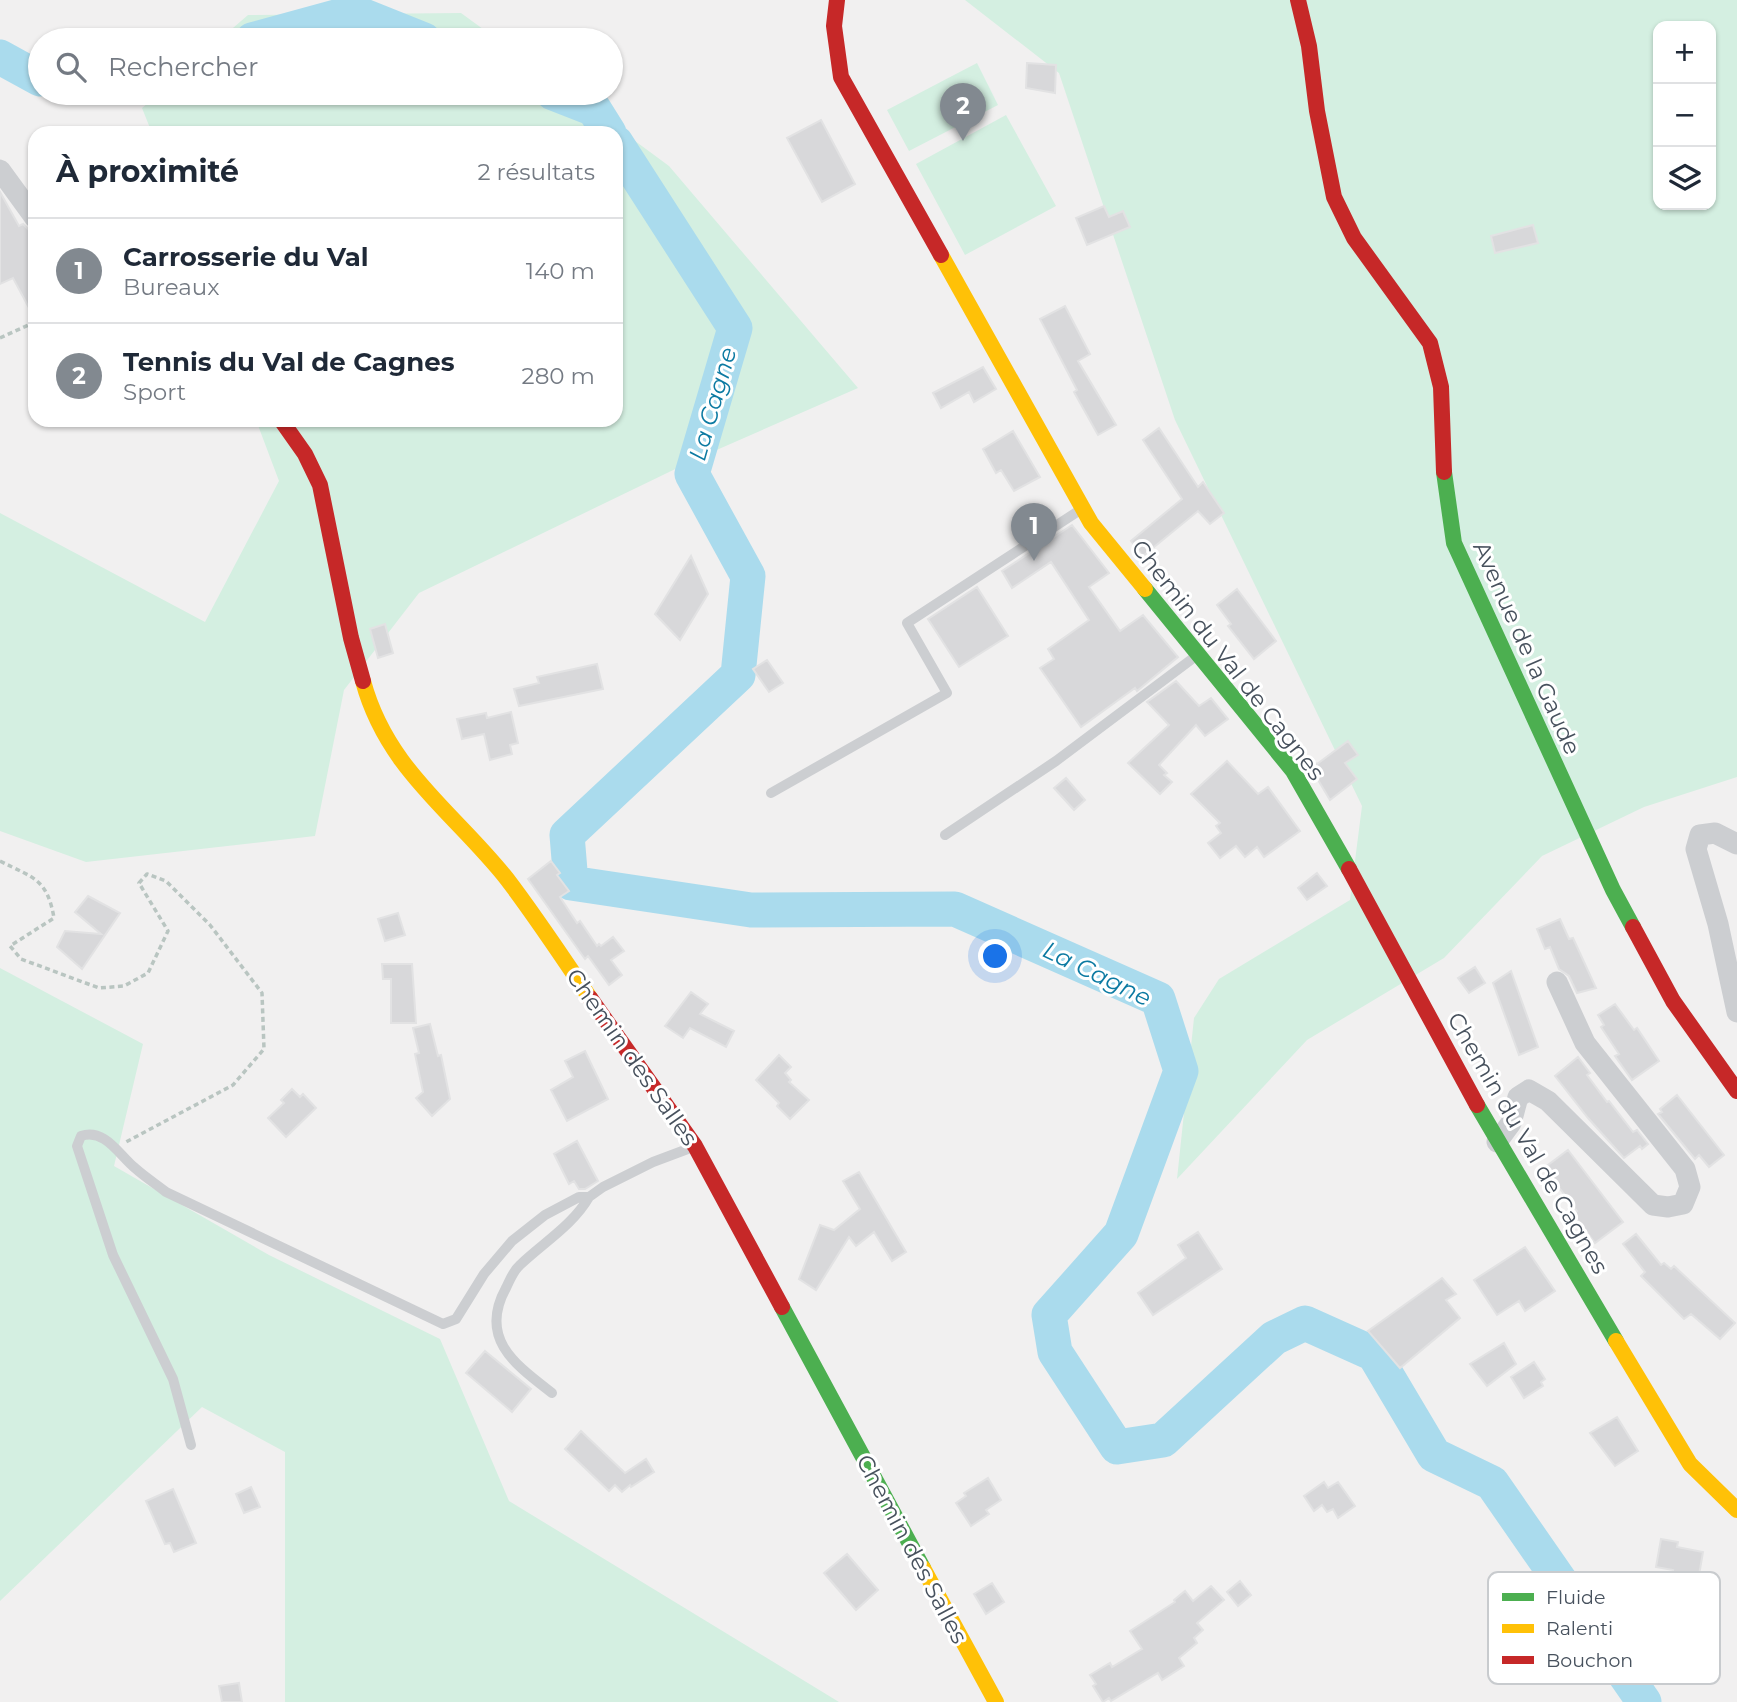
<!DOCTYPE html>
<html lang="fr">
<meta charset="utf-8">
<style>
:root{--surface:#fff;--page:#f6f6f7;--text:#1f2937;--muted:#747a83;--line:#e0e1e3;--accent:#828990}
body{margin:0;font-family:Montserrat,sans-serif;background:var(--page);color:var(--text)}
.controls{position:absolute;right:21px;top:21px;display:grid;overflow:hidden;border-radius:14px;box-shadow:0 2px 5px #0004}
.controls button{width:63px;height:63px;display:grid;place-items:center;padding:0;border:0;border-bottom:2px solid var(--line);background:var(--surface);color:var(--text);font:35px sans-serif}
.you{position:absolute;left:996px;top:957px;width:24px;height:24px;margin:-18px;border:5px solid #fff;border-radius:50%;background:#1a73e8;box-shadow:0 0 0 10px #1a73e833}
.badge{display:grid;place-items:center;width:46px;height:46px;border-radius:50%;background:var(--accent);color:#fff;font-size:23px;font-weight:700}
.pin{position:absolute;translate:-50% -58px;filter:drop-shadow(0 2px 4px #0008)}
.pin::after{content:'';position:absolute;top:37px;width:24px;height:21px;background:inherit;clip-path:polygon(0 0,100% 0,50% 100%)}
.list{margin:0;padding:0;list-style:none}
h2{display:flex;justify-content:space-between;align-items:center;height:91px;margin:0;padding:0 28px;font-size:30px}
h2 small{font-size:23px;font-weight:400;color:var(--muted)}
.list li{display:grid;grid-template-columns:46px 1fr auto;gap:21px;align-items:center;box-sizing:border-box;height:105px;padding:0 28px;border-top:2px solid var(--line)}
.list b{display:block;font-size:26px;white-space:nowrap}
.list p{margin:0;font-size:23px;white-space:nowrap;color:var(--muted)}
.list em{font-size:23px;font-style:normal;color:var(--muted)}
.icon{flex:none;width:38px;height:38px;fill:none;stroke:currentColor;stroke-width:2;stroke-linecap:round;stroke-linejoin:round}
.map{position:relative;flex:none;width:1737px;height:1702px;overflow:hidden}
.search{position:absolute;background:var(--surface);box-shadow:0 2px 5px #0004;left:28px;top:28px;width:595px;height:77px;display:flex;align-items:center;gap:18px;box-sizing:border-box;padding:0 24px;border-radius:38px;color:var(--muted);font-size:26px}
.panel{position:absolute;background:var(--surface);box-shadow:0 2px 5px #0004;left:28px;top:126px;width:595px;height:301px;border-radius:21px}
.map>svg:first-child{display:block}
.green{fill:#d4efe1;fill-rule:evenodd}
.lines{fill:none;stroke-linecap:round;stroke-linejoin:round}
.river{stroke:#aadbed;stroke-width:35}
.building{fill:#d8d8da;stroke:#e2e2e3;stroke-width:2}
.path{stroke:#b9c5c1;stroke-width:3.5;stroke-dasharray:5 3.5;stroke-linecap:butt}
.lane{stroke:#ccced1;stroke-width:10}
.street{stroke:#ccced1;stroke-width:21}
.fast{stroke:#4caf50;stroke-width:16}
.slow{stroke:#ffc107;stroke-width:16}
.jam{stroke:#c62828;stroke-width:16}
.labels{text-anchor:middle;stroke-width:6;stroke-linejoin:round;paint-order:stroke}
.street-label{font-size:23px;fill:#47515d;stroke:#fff}
.water-label{font-size:24px;font-style:italic;fill:#0c7aa2;stroke:#fff}
.key{fill:#fff;stroke:#c8cbce;stroke-width:2}
.key-label{font-size:19px;fill:#47515d}
</style>
<div class="map">
<svg width="1737" height="1702" viewBox="0 0 1737 1702">
<rect width="100%" height="100%" fill="#f1f0f0"/>
<path class="green" d="M965,0H1737V777L1644,807L1542,856L1444,958L1307,1040L1177,1179L1194,1018L1219,979L1350,900L1362,806L1175,420L1059,73ZM1658,26H1711V205H1658Z
M461,13L498,40H219L248,15Z
M977,63L998,105L909,151L887,110Z
M160,93H570L669,166L858,388L696,459L419,593L344,690L315,836L86,862L0,831V513L205,622L279,481L256,420H616V133H152L142,108Z
M1006,115L1056,206L965,255L916,164Z
M0,968L143,1044L114,1166L269,1255L440,1339L509,1501L839,1702H285V1452L202,1407L0,1601Z"/>
<g class="lines">
<path class="river" d="M252,40L354,12L424,40
M0,57L40,79
M553,93L594,109L609,133
M616,143L735,328L692,474L748,576L738,675L567,835L571,883L751,910L955,909L1158,999L1181,1071L1121,1234L1049,1315L1055,1352L1117,1447L1163,1440L1274,1338L1305,1323L1374,1354L1434,1455L1492,1483L1644,1702"/>
</g>
<path class="building" d="M1027,63L1056,65L1055,93L1026,88Z
M821,120L855,184L822,202L787,138Z
M0,192L19,226L23,224L29,230L35,231V319L13,278L0,284Z
M1104,206L1109,217L1123,211L1130,227L1087,245L1076,218Z
M1533,225L1538,243L1495,253L1491,236Z
M1065,306L1090,354L1078,361L1116,425L1098,435L1074,392L1077,390L1040,319Z
M983,367L996,389L974,402L969,392L941,408L933,393Z
M1159,428L1198,487L1203,482L1224,513L1210,524L1198,511L1143,556L1131,541L1182,499L1143,440Z
M1013,431L1040,477L1014,491L1001,470L996,473L983,449Z
M1072,525L1109,573L1089,587L1120,631L1143,615L1178,657L1137,691L1135,688L1081,727L1040,668L1054,659L1048,649L1089,620L1051,562L1012,588L1002,571Z
M691,556L708,594L680,640L655,614Z
M977,587L1008,636L959,667L928,619Z
M1237,589L1276,641L1254,659L1228,626L1231,624L1217,605Z
M385,624L393,653L378,658L370,629Z
M767,660L783,683L769,692L753,669Z
M597,664L603,689L519,706L514,689L539,683L537,677Z
M1176,681L1199,706L1211,698L1228,719L1205,736L1196,725L1159,765L1167,773L1164,775L1172,782L1160,794L1128,763L1169,725L1147,702Z
M511,712L518,743L510,745L512,754L490,760L484,734L462,739L457,719L486,713L487,718Z
M1348,741L1358,755L1345,763L1357,779L1330,800L1305,758L1317,764Z
M1227,761L1258,794L1268,787L1300,831L1264,857L1257,847L1245,857L1236,846L1220,858L1208,843L1221,833L1216,826L1220,823L1191,794Z
M1066,778L1085,800L1074,810L1054,788Z
M551,861L560,873L557,875L569,891L560,897L577,923L580,921L597,946L599,944L601,946L613,937L624,951L611,960L622,975L609,985L588,956L585,959L528,879Z
M1317,873L1327,886L1307,900L1298,888Z
M88,896L120,913L82,969L57,947L65,931L101,934L75,912Z
M398,913L405,935L385,941L378,919Z
M1560,919L1569,939L1573,938L1596,988L1577,993L1569,976L1559,969L1550,947L1545,949L1537,929Z
M382,964H412L416,1023H391V979H383Z
M1475,967L1485,983L1469,993L1458,978Z
M1511,971L1538,1047L1519,1055L1493,983Z
M691,992L708,1004L700,1014L734,1031L726,1047L690,1028L683,1038L665,1026Z
M1615,1004L1634,1030L1637,1028L1659,1061L1632,1080L1615,1056L1619,1054L1601,1027L1604,1025L1598,1015Z
M430,1024L438,1056L441,1055L450,1099L432,1116L416,1098L423,1092L415,1054L419,1053L413,1028Z
M585,1051L608,1099L567,1121L551,1090L573,1077L565,1061Z
M779,1055L791,1067L785,1073L791,1080L789,1082L809,1100L790,1119L777,1106L779,1103L756,1080Z
M1578,1057L1590,1073L1587,1075L1607,1102L1609,1101L1633,1132L1637,1130L1648,1144L1642,1149L1640,1146L1624,1158L1588,1118L1555,1076Z
M292,1089L300,1097L303,1094L316,1108L286,1137L268,1118L284,1103L281,1100Z
M1677,1095L1724,1155L1709,1167L1699,1155L1695,1159L1658,1114L1662,1112L1660,1109Z
M577,1141L598,1181L585,1189H579L574,1181L569,1184L554,1154Z
M1568,1150L1623,1222L1595,1243L1573,1214L1577,1211L1544,1168Z
M859,1172L906,1252L892,1261L874,1232L856,1246L849,1237L816,1290L799,1279L820,1225L834,1230L860,1209L843,1181Z
M1198,1232L1222,1269L1153,1315L1138,1293L1186,1258L1178,1245Z
M1636,1234L1661,1265L1664,1263L1671,1269L1674,1266L1735,1323L1720,1339L1691,1314L1684,1319L1641,1276L1645,1272L1623,1244Z
M1525,1247L1555,1291L1525,1311L1519,1301L1497,1315L1474,1280Z
M1442,1278L1456,1294L1446,1300L1460,1318L1400,1368L1368,1331Z
M1504,1343L1516,1364L1487,1386L1470,1364Z
M485,1351L531,1389L512,1412L466,1373Z
M1534,1362L1545,1379L1541,1382L1543,1386L1524,1398L1511,1377Z
M1617,1417L1638,1451L1615,1466L1590,1433Z
M581,1431L625,1473L646,1459L654,1472L631,1487L630,1485L622,1492L615,1485L609,1491L565,1449Z
M988,1478L1001,1500L986,1510L989,1514L971,1526L956,1503L966,1496L964,1493Z
M1324,1482L1328,1488L1338,1482L1355,1506L1338,1518L1333,1509L1327,1512L1322,1505L1314,1511L1304,1496Z
M251,1487L260,1507L244,1513L236,1494Z
M173,1489L196,1543L174,1552L170,1543L165,1544L146,1501Z
M1661,1539L1678,1542L1677,1547L1703,1552L1698,1581L1672,1576L1673,1570L1656,1567Z
M847,1554L878,1590L856,1610L824,1573Z
M1240,1581L1251,1595L1238,1606L1227,1592Z
M992,1583L1004,1602L986,1614L974,1594Z
M1211,1586L1224,1600L1197,1623L1203,1630L1194,1638L1197,1643L1179,1658L1184,1666L1162,1680L1158,1673L1111,1701L1109,1698L1103,1702L1093,1686L1096,1684L1090,1675L1110,1663L1112,1667L1142,1649L1130,1631L1175,1602L1174,1600L1185,1591L1193,1601Z
M239,1683L242,1702H222L219,1686Z"/>
<g class="lines">
<path class="path" d="M0,338L35,322
M0,861C33,878 47,878 54,918L10,946L21,959L99,988L124,986L148,973L168,931L139,883L147,874L166,881L210,925L262,993L264,1049L233,1085L126,1142"/>
<path class="lane" d="M771,793L947,693L907,623L1080,510
M945,835L1056,761L1196,656
M552,1393C516,1365 478,1339 506,1288C510,1280 513,1271 520,1265C543,1243 573,1225 589,1197
M191,1445L173,1379L113,1255L77,1146L81,1136C105,1128 119,1155 135,1168C145,1177 156,1184 166,1192L443,1324L456,1319L484,1274L512,1241L545,1215L579,1197H589L603,1187L653,1162L693,1147"/>
<path class="street" d="M0,170L35,218
M1737,844L1715,833L1700,835L1696,849L1718,924L1737,1012
M1497,1142L1511,1123L1518,1097L1529,1090L1548,1101L1653,1205L1668,1207L1683,1204L1690,1187L1685,1169L1585,1043L1557,982"/>
<path class="fast" d="M1444,472L1454,543L1613,890L1633,927
M1145,589L1293,771L1349,869
M1477,1105L1616,1341
M782,1307L923,1568"/>
<path class="slow" d="M941,255L1091,523L1145,589
M363,681C387,770 454,812 507,879C536,917 563,958 590,998
M1616,1341L1690,1464L1737,1510
M923,1568L996,1702"/>
<path class="jam" d="M837,0L834,26L841,77L941,255
M1298,0L1309,46L1317,111L1334,197L1354,238L1430,343L1441,387L1444,472
M281,420L305,454L320,485L351,638L363,681
M1349,869L1477,1105
M1633,927L1673,1001L1737,1091
M590,998L695,1146L782,1307"/>
</g>
<g class="labels">
<g class="street-label">
<text transform="translate(1527 648) rotate(66)" y="8">Avenue de la Gaude</text>
<text transform="translate(1228 660) rotate(52)" y="8">Chemin du Val de Cagnes</text>
<text transform="translate(632 1057) rotate(55)" y="8">Chemin des Salles</text>
<text transform="translate(1528 1143) rotate(60)" y="8">Chemin du Val de Cagnes</text>
<text transform="translate(912 1549) rotate(62)" y="8">Chemin des Salles</text>
</g>
<g class="water-label">
<text transform="translate(713 404) rotate(-74)" y="8">La Cagne</text>
<text transform="translate(1097 974) rotate(26)" y="8">La Cagne</text>
</g>
</g>
<rect x="1488" y="1572" width="232" height="112" rx="10" class="key"/>
<rect x="1502" y="1593" width="32" height="8" fill="#4caf50"/>
<rect x="1502" y="1624" width="32" height="9" fill="#ffc107"/>
<rect x="1502" y="1656" width="32" height="8" fill="#c62828"/>
<g class="key-label">
<text x="1546" y="1604">Fluide</text>
<text x="1546" y="1635">Ralenti</text>
<text x="1546" y="1667">Bouchon</text>
</g>
</svg>
<div class="controls">
<button>+</button>
<button>−</button>
<button><svg class="icon" aria-label="layers" viewBox="0 0 24 24"><path d="M12 4l9 5-9 5-9-5zM3 14l9 5 9-5"/></svg></button>
</div>
<div class="you"></div>
<div class="pin badge" style="left:1034px;top:561px">1</div>
<div class="pin badge" style="left:963px;top:141px">2</div>
<div class="search"><svg class="icon" aria-label="search" viewBox="0 0 24 24"><circle cx="10" cy="10" r="6"/><path d="M15 15l6 6"/></svg>Rechercher</div>
<section class="panel">
<h2>À proximité<small>2 résultats</small></h2>
<ul class="list">
<li><span class="badge">1</span><div><b>Carrosserie du Val</b><p>Bureaux</p></div><em>140 m</em></li>
<li><span class="badge">2</span><div><b>Tennis du Val de Cagnes</b><p>Sport</p></div><em>280 m</em></li>
</ul>
</section>
</div>
